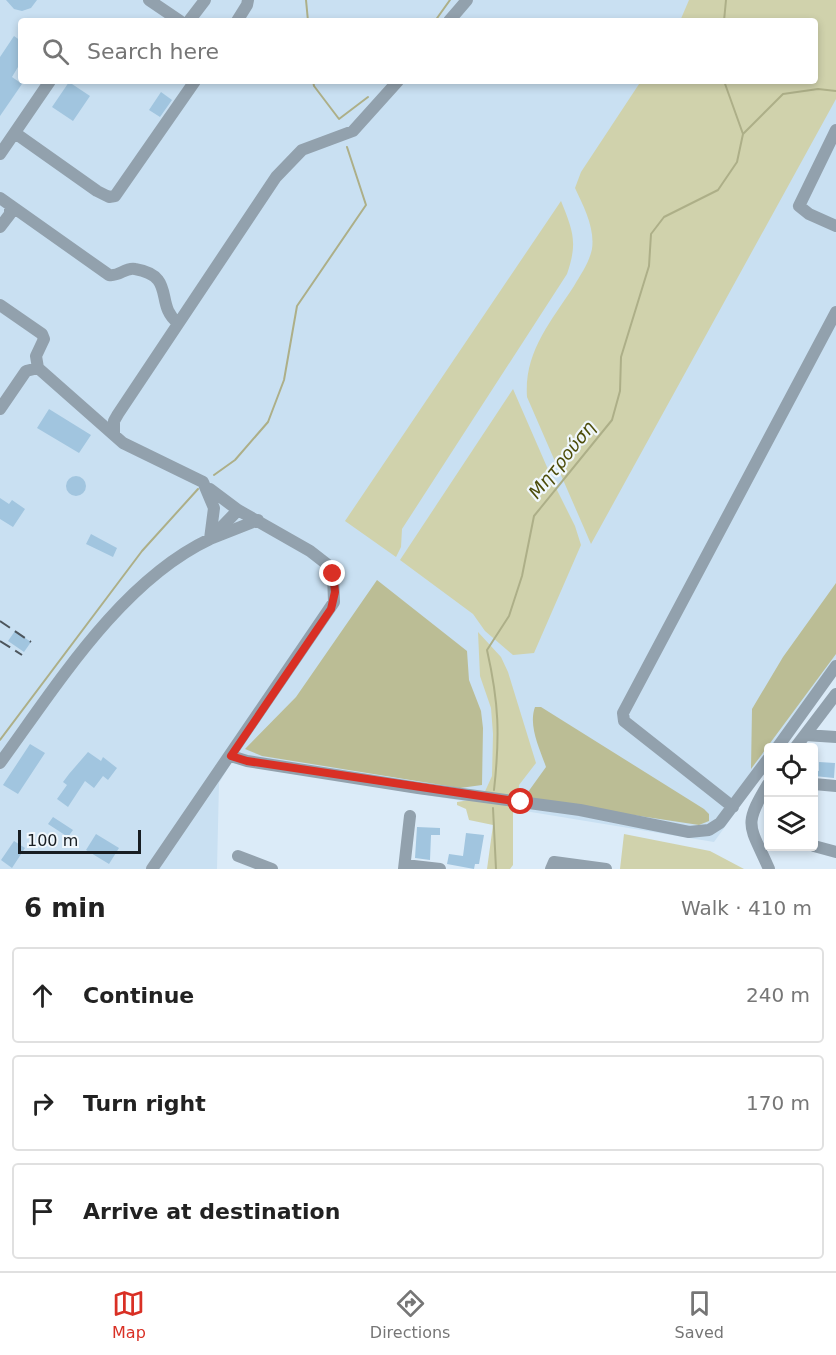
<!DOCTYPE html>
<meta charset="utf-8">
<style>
:root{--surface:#fff;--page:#f6f6f6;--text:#222;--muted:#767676;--line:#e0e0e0;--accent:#d93025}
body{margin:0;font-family:"DejaVu Sans",sans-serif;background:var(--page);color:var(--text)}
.controls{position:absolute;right:18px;bottom:18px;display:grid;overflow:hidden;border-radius:6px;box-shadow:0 3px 9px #0003}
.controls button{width:54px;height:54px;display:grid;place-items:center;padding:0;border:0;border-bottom:2px solid var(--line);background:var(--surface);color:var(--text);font:30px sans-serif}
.scale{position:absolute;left:18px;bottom:15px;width:123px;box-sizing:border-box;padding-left:6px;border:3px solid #181e23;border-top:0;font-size:16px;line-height:21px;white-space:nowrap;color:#181e23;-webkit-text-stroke:4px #f0f7fc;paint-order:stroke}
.stop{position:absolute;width:18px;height:18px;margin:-14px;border:4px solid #d93025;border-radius:50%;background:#fff}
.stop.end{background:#d93025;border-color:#fff;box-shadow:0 2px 6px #0008}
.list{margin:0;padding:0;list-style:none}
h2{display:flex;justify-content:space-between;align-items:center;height:78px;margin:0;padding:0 24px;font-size:26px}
h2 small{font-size:20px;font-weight:400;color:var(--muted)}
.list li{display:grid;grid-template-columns:39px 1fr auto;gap:18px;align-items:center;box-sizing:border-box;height:96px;margin:0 12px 12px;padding:0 12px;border:2px solid var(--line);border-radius:6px}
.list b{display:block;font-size:22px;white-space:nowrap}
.list em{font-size:20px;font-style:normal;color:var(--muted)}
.icon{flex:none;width:33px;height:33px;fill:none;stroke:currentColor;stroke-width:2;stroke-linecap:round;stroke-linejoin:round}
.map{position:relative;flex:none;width:836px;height:869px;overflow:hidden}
.search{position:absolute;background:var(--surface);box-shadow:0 3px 9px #0003;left:18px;right:18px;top:18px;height:66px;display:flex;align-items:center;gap:15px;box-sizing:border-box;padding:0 21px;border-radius:6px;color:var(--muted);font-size:22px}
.sheet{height:402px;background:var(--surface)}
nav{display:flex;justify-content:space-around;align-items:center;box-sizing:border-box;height:84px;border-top:2px solid var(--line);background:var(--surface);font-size:16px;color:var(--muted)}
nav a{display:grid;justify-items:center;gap:3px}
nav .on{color:var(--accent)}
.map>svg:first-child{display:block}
.built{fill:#c9e0f2;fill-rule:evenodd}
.green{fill:#d0d2ac}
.forest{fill:#bbbd95}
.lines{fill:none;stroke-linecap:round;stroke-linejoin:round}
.stream{stroke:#adaf88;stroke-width:2}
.building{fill:#a1c5df}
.minor{stroke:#92a1ad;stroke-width:12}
.rail{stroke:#4d565d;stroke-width:2;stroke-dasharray:12 6;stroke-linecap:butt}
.route{stroke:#d93025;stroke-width:8}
.labels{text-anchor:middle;stroke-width:4.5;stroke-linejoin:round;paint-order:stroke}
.water-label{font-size:18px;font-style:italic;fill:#4d4d0a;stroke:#f0f7fc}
</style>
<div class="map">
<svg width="836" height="869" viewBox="0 0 836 869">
<rect width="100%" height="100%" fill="#dbebf8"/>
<path class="built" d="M0,0H836V675L783,747L768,748V767L714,842L231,763L219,783L217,869H0ZM21,21H815V81H21Z"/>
<path class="green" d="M689,0H836V99L591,544L527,397C524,352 550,323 574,286C581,274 589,263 592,249C595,228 584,207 575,188L581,172L641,81H815V21H680Z
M561,201C573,231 578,242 567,274L402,529L401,547L396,557L345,521Z
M513,389L557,490L575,526L581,545L534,653L513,655L485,631L473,614L400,560Z
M478,632L501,657L508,672L536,763L519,785L518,802L513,812V865L510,869H487L493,825L469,820L466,809L457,805V802L482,798L492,776L493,734L491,708L480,676Z
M624,834L710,851L744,869H765H620Z"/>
<path class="forest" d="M377,580L467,651L469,680L481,711L483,728L482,785L460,788L262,756L245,749L296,697Z
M836,583V654L751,769L752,709L783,657Z
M535,707H541L704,809L709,814V821L699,825L527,799L528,792L546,767C540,749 528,726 535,707Z"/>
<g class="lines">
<path class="stream" d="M306,0L308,21
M435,21L450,0
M724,21L726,0
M313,81L314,86L339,119L368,97
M743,134L783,94L818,89L836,91
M214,475L235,460L268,422L284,380L297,306L366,205L347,147
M0,740L142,551L198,489
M494,790C500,736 499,703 487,650L509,616L522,576L534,516L612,420L620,391L621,357L649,266L651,234L664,217L718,190L737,162L743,134L724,81
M493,808L496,869"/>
</g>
<path class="building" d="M6,0H37L31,8L22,11L14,9Z
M14,36L21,41V62L12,77L22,84L0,116V57Z
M69,82L90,96L73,121L52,107Z
M161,92L172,100L160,117L149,110Z
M49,409L91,435L79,453L37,428Z
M66 486a10 10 0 1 1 20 0a10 10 0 1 1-20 0Z
M0,498L9,504L12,500L25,509L13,527L0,519Z
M91,534L117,548L113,557L86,544Z
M15,631L31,642L24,652L8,641Z
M30,744L45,753L18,794L3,785Z
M88,752L101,761L103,757L117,768L108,780L103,776L94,788L85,781L68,807L57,799L67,785L63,782L69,774Z
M819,762L835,763L834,778L814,776V770L819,771Z
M53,817L73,830L68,837L48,824Z
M417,827L440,828V835H431L430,860L415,858Z
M466,833L484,835L479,864H475L474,869L447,864L449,854L463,856Z
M96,834L119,848L109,864L86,850Z
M14,841L25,848L12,868L1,860Z"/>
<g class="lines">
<path class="minor" d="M149,0L180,21
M189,21L205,0
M237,21L247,5L248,0
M449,21L467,0
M836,130L799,206L809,214L836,226
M15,133L97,191L109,197L115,196L195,81
M0,154L50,81
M0,198L109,275C119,277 125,267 135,269C177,276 154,305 178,323
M0,227L10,214V206
M0,305L42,334L44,339L36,356L38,368
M0,409L26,371L38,368L123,443L203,482L214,508L210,539C121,581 57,685 0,763
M114,435V421L118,414L276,177L302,150L353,131L398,81
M213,536L238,510
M210,539L258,520
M805,735L836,737
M777,748L836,666
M795,748L836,694
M231,756L247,761L418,788L580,810L689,832L709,830L720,823L768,759
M768,784C742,827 750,825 769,869
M814,784L836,786
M733,807L624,721L623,713L836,312
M814,846L836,852
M238,856L272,869
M405,865L440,869
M152,869L334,602L333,574L328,565L310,551L238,510L210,489
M404,869L410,816
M551,869L554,862L606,869"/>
<path class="rail" d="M0,621L31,642
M0,641L22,655"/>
</g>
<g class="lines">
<path class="route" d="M333,574L335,592L331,609L231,756L247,761L521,802"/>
</g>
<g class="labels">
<g class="water-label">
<text transform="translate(562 460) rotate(-51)" y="6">Μητρούση</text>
</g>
</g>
</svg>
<div class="controls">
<button><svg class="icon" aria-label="locate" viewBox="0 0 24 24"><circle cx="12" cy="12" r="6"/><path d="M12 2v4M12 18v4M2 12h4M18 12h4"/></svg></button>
<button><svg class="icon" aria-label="layers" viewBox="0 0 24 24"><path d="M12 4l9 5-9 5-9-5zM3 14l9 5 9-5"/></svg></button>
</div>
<div class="scale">100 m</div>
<div class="stop" style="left:521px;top:802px"></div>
<div class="stop end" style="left:333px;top:574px"></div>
<div class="search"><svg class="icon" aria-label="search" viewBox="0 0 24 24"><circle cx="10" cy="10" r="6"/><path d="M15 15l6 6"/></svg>Search here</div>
</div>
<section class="sheet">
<h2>6 min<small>Walk · 410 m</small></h2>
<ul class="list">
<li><svg class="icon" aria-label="ahead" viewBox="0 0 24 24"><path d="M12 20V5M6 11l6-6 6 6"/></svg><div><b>Continue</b></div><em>240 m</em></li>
<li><svg class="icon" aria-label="right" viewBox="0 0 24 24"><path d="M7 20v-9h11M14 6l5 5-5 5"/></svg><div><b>Turn right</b></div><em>170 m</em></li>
<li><svg class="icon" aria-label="arrive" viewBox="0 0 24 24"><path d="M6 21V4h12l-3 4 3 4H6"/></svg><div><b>Arrive at destination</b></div></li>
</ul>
</section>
<nav>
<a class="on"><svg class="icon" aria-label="map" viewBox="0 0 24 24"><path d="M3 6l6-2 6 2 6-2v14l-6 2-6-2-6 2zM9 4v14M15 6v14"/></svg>Map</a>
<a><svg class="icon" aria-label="directions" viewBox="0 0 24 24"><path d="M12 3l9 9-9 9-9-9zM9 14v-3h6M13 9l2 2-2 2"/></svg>Directions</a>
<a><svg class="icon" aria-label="saved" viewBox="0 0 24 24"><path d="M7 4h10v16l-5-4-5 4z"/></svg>Saved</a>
</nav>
